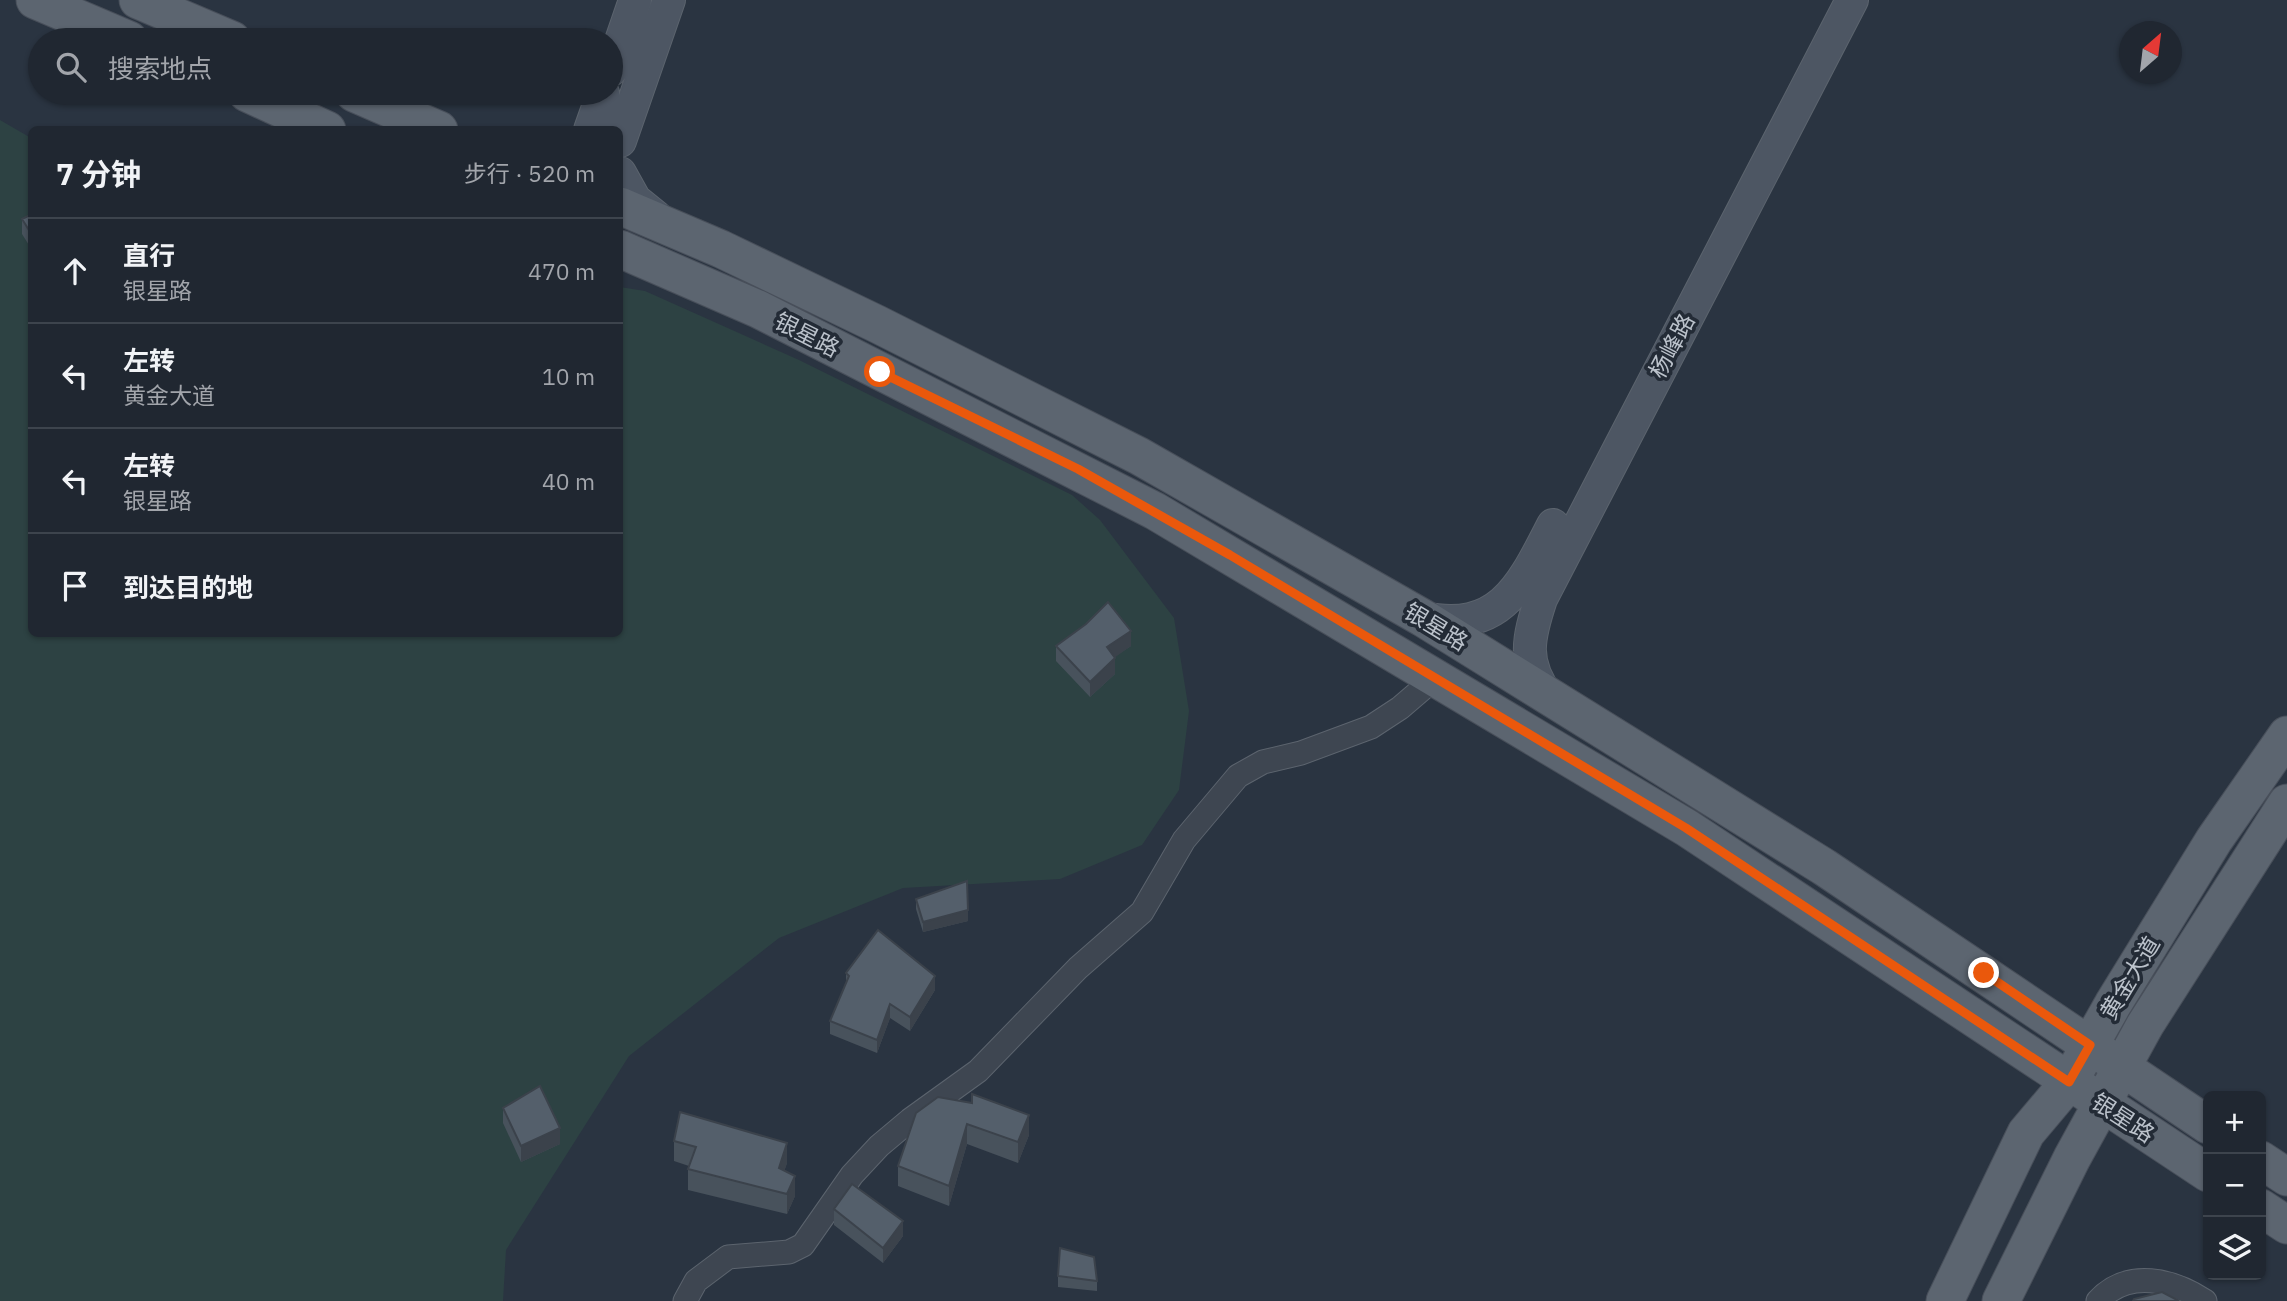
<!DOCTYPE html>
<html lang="zh">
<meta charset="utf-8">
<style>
:root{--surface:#202731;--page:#282f39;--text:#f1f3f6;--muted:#a2a5ab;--line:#3d444d}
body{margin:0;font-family:"IBM Plex Sans","Noto Sans SC",sans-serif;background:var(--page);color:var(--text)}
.controls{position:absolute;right:21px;bottom:21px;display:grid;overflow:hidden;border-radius:10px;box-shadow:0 2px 5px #0004}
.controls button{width:63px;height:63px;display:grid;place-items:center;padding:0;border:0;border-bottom:2px solid var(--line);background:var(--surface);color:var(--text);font:35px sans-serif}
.compass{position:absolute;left:2119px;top:21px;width:63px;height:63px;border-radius:50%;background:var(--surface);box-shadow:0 2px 5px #0004;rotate:28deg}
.stop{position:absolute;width:21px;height:21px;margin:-16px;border:5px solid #ea580c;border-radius:50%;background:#fff}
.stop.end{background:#ea580c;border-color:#fff;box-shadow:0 2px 7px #0008}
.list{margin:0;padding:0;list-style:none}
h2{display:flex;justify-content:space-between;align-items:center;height:91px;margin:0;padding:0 28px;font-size:30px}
h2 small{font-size:23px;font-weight:400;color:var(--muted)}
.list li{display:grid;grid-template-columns:46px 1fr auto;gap:21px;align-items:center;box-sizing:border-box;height:105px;padding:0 28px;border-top:2px solid var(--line)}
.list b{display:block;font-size:26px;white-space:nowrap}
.list p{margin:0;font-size:23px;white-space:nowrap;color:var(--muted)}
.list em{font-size:23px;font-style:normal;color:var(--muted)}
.icon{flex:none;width:38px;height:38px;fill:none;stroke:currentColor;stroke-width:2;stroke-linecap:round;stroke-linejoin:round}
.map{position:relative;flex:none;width:2287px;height:1301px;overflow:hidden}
.search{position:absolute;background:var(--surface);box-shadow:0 2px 5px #0004;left:28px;top:28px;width:595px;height:77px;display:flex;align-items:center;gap:18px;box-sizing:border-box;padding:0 24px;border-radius:38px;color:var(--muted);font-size:26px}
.panel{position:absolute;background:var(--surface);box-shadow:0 2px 5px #0004;left:28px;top:126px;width:595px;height:511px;border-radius:10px}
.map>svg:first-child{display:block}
.green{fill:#2d4243}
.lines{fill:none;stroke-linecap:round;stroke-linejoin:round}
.minor-casing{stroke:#5c646e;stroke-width:25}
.secondary-casing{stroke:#5c646e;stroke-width:34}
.primary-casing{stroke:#484f5a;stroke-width:39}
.minor{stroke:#3e4651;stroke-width:23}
.secondary{stroke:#4d5663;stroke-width:32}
.primary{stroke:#5c6570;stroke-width:37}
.wall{fill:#48525c}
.shaded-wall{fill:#3b424b}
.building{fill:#545f6b;stroke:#3b424b;stroke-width:2}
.route{stroke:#ea580c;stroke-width:9}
.labels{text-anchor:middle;stroke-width:7;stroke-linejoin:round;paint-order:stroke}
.street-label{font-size:23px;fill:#bbc2cb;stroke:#232b36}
</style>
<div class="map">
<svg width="2287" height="1301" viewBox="0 0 2287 1301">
<rect width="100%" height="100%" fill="#2a3441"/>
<path class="green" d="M0,120L31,138L32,634H620V287L645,291L799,360L1072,495L1100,520L1174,618L1189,711L1179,790L1142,845L1060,879L903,888L779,938L629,1056L506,1250L503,1301H0Z"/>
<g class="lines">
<g class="minor-casing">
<path id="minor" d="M685,1301L696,1281L728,1257L789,1252L803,1245L852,1175L879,1146L910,1120L978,1071L1078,968L1142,912L1184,840L1238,776L1263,762L1301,753L1371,727L1400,708L1435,678
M2098,1301C2128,1268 2173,1280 2205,1301"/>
</g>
<g class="secondary-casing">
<path id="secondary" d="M611,70L635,0
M590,130L603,93
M620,141L669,0
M620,173L635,200L656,217
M1423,618C1501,634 1522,585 1553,525
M1548,697C1522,662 1528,638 1541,599L1852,0"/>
</g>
<g class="primary-casing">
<path id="primary" d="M35,0L129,40
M138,0L232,40
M247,93L327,130
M354,93L439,130
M620,206L721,249L877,324L1139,456L1423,618L1824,867L2208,1125
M620,249L758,309L1155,511L1687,828L2208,1173
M2261,1160L2287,1177
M2261,1208L2287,1225
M1945,1301L2026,1133L2069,1082L2113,1004L2214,840L2287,735
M2001,1301L2072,1158L2145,1025L2287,803"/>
</g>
<use href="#minor" class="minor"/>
<use href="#secondary" class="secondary"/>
<use href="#primary" class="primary"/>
</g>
<path class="wall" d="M32,214V250L22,234V219Z
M1086,624L1131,646L1114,657L1115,674L1090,697L1056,661V646Z
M916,899L968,921L923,932L916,909Z
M846,973L935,990L910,1031L890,1018L877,1053L830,1034V1021L846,983Z
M503,1108L560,1144L521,1162L503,1123Z
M916,1113L1029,1135L1018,1163L967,1144L949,1206L898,1186V1166Z
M674,1141L787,1163L784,1171L795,1196L787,1214L688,1190V1169L689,1166L674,1161Z
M834,1209L903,1236L883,1263L834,1225Z
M1058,1276L1097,1281V1291L1058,1287Z"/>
<path class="shaded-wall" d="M1131,631V646L1107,663V647Z
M1115,658V674L1090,697V682Z
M968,910V921L923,932V922Z
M935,976V990L910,1031V1017Z
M890,1004V1018L877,1053V1040Z
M1029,1115V1135L1018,1163V1142Z
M967,1124V1144L949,1206V1186Z
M560,1128V1144L521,1162V1146Z
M787,1143V1163L779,1188V1168Z
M795,1176V1196L787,1214V1194Z
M903,1221V1236L883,1263V1248Z"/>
<path class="building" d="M32,214V235L22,219Z
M1108,602L1131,631L1107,647L1115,658L1090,682L1056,646L1086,624Z
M967,881L968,910L923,922L916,899Z
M878,930L935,976L910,1017L890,1004L877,1040L830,1021L849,976L846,973Z
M540,1086L560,1128L521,1146L503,1108Z
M972,1094L1029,1115L1018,1142L967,1124L949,1186L898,1166L916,1113L938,1097L972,1103Z
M680,1112L787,1143L779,1168L795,1176L787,1194L688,1169L696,1147L674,1141Z
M852,1184L903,1221L883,1248L834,1209Z
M1060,1248L1094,1257L1097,1281L1058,1276Z
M2162,1292L2179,1301H2133L2134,1299Z"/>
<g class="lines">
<path class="route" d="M880,372L1078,469L1230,555L1686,828L2069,1082L2090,1045L1984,973"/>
</g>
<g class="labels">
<g class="street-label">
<text transform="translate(807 335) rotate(27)" y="8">银星路</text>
<text transform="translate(1672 346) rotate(-62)" y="8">杨峰路</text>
<text transform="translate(1436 627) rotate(31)" y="8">银星路</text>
<text transform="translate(2130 978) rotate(-59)" y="8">黄金大道</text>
<text transform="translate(2123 1118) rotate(33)" y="8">银星路</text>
</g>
</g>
</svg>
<div class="controls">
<button>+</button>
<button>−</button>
<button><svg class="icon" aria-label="layers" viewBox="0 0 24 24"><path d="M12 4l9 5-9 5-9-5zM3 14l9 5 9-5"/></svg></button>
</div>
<svg class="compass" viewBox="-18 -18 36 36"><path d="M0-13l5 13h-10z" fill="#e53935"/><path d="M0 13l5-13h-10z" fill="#a2a5ab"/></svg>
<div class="stop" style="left:880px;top:372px"></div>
<div class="stop end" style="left:1984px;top:973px"></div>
<div class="search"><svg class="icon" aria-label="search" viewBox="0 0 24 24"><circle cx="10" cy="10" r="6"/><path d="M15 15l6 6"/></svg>搜索地点</div>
<section class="panel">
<h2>7 分钟<small>步行 · 520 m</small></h2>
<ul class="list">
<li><svg class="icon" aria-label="ahead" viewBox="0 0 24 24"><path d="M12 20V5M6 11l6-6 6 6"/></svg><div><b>直行</b><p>银星路</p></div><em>470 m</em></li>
<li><svg class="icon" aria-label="left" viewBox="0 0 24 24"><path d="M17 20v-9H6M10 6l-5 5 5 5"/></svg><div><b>左转</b><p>黄金大道</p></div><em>10 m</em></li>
<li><svg class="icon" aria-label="left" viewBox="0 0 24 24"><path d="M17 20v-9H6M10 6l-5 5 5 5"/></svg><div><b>左转</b><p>银星路</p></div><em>40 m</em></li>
<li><svg class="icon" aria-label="arrive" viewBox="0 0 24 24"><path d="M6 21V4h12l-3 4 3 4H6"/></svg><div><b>到达目的地</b></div></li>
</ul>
</section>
</div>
